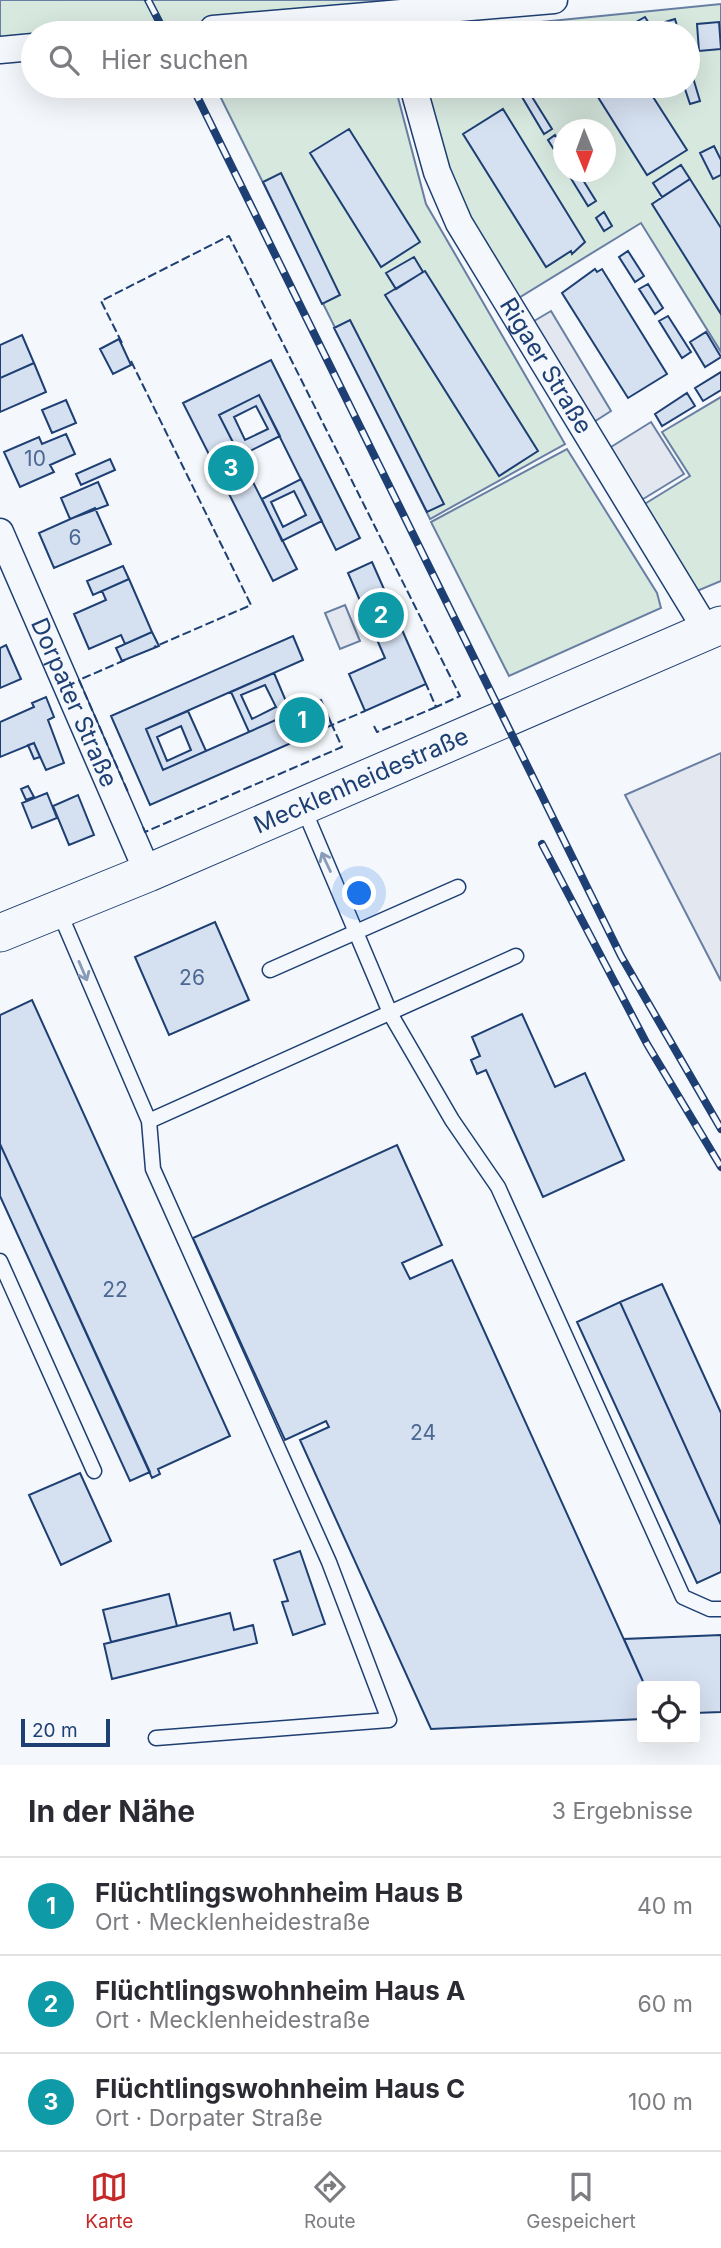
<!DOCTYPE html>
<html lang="de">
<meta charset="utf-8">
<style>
:root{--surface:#fff;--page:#f2f2f3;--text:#2b2b33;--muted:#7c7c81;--line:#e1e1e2;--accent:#c62828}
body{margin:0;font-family:Inter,sans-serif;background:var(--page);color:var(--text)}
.controls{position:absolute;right:21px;bottom:21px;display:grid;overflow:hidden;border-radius:7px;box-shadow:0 7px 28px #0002}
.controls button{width:63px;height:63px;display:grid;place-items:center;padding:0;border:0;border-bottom:2px solid var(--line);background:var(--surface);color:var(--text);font:35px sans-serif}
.compass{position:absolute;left:553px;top:119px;width:63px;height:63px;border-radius:50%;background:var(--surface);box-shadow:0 7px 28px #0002;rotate:179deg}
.scale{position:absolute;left:21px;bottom:18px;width:89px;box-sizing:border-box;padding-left:7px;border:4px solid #1d3f73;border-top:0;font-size:19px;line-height:24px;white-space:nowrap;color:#1d3f73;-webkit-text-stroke:5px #f4f7fb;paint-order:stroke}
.you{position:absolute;left:360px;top:894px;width:24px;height:24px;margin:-18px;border:5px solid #fff;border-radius:50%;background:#1a73e8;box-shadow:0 0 0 10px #1a73e833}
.badge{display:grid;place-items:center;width:46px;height:46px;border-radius:50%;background:var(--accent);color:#fff;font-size:23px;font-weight:700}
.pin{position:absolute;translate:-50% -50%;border:4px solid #fff;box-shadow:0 2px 7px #0006}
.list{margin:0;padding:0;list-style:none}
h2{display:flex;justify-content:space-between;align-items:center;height:91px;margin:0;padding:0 28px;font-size:30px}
h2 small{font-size:23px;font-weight:400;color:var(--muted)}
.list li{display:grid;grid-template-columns:46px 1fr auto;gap:21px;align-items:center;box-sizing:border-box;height:98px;padding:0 28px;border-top:2px solid var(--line)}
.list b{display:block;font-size:26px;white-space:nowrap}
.list p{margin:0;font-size:23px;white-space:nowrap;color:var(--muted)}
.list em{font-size:23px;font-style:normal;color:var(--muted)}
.icon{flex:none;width:38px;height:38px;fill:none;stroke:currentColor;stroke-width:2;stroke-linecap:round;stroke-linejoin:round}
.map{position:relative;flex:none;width:721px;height:1765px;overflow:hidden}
.search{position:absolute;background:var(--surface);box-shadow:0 7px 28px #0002;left:21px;right:21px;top:21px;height:77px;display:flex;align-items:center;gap:18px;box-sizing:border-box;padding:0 24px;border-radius:38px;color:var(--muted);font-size:26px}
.sheet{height:385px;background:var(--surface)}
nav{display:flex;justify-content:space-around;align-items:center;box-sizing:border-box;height:98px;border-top:2px solid var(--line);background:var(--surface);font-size:19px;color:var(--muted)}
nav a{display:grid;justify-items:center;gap:4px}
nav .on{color:var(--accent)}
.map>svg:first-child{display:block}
.green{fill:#d7e8df;stroke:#687fa3;stroke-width:2;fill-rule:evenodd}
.parking{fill:#e3e8f0;stroke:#687fa3;stroke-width:2}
.building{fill:#d5e0f0;stroke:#1d3f73;stroke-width:2;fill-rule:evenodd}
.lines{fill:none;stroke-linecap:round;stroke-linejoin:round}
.service-casing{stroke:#1d3f73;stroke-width:17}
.minor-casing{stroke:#1d3f73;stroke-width:29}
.secondary-casing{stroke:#1d3f73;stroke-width:39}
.service{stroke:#f4f7fb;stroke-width:14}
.minor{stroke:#f4f7fb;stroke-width:26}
.secondary{stroke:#f4f7fb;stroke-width:37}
.rail-casing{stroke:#1d3f73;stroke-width:8}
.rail{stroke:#f4f7fb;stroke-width:5;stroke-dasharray:16;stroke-linecap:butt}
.fence{stroke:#1d3f73;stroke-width:2;stroke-dasharray:9 3.5;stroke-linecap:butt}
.oneway{stroke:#889bb7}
.labels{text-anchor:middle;stroke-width:5;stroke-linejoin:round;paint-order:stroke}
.number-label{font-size:21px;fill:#4b6792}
.street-label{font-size:24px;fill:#1d3f73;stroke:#f4f7fb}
</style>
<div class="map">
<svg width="721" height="1765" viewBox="0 0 721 1765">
<rect width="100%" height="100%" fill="#f4f7fb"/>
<path class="green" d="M0,0H554L178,33H33V47L0,50Z
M721,4V352L641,223L512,302L436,147L425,86H688V33H431ZM564,130H606V172H564Z
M215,86H395L426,204L565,444L430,519Z
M721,397V581L697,591L643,505L690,476L662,432Z
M567,449L657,593L661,608L509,676L431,522Z"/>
<path class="parking" d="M551,311L611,411L589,425L529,324Z
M651,422L684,474L635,504L603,452Z
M345,605L360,641L340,649L325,613Z
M721,753V981L625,795Z"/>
<path class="building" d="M645,17L655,33H643L636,22Z
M675,19L679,33H668L665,22Z
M719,22L721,49L699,51L697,24Z
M688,61L700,101L690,104L684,86H688Z
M591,86H646L687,150L647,175Z
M529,92L552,129L544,134L522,97Z
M503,109L585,242L572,254L571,251L546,267L463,134Z
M349,129L420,242L381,267L310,153Z
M555,135L564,148L563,164L548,140Z
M714,146L721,160V175L713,179L700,153Z
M681,165L690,179L662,197L653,183Z
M567,172H578L596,201L588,206Z
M281,173L340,295L322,304L263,182Z
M690,179L721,228V314L652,204Z
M604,212L612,226L604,231L596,218Z
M628,251L644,276L635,282L619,257Z
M414,257L423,272L396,289L386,273Z
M595,269L597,272L602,269L667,374L628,398L562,293Z
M425,271L538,451L499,476L385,295Z
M648,284L663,308L655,314L639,289Z
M668,316L691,352L682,358L659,321Z
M350,320L444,504L427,512L334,328Z
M706,332L721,357L705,367L690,342Z
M22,335L34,363L0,378V345Z
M119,339L131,365L113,374L100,349Z
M271,360L360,538L336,550L259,395L219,415L297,569L273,581L183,403Z
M34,363L46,392L0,412V378Z
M721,372V390L703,401L695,388Z
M687,393L695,406L662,426L655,414Z
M259,395L280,436L240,456L219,415ZM256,406L268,429L245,440L234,417Z
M66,400L76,423L52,433L42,410Z
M66,434L75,454L50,465L54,472L20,487L4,452L39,437L42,444Z
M110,459L115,470L81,485L76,474Z
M301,479L322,521L282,541L262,499ZM294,491L306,515L283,527L271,502Z
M98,482L108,505L70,519L61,498Z
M95,508L111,544L54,568L39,533Z
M372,562L426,684L365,711L349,674L385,658L348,573Z
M123,566L129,579L93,595L87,581Z
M129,579L152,632L125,644L121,635L89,649L74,614L106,600L102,591Z
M152,632L159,646L122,661L116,648Z
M293,636L303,660L146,729L163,770L321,700L332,725L150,805L111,716Z
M6,645L21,679L0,688V648Z
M274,673L291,713L249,732L231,692ZM265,685L276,707L252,719L241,695Z
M46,697L54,717L48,720L64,763L46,770L34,743L0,757V722L34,707L32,703Z
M188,711L206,751L163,770L146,729ZM181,726L191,750L167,761L157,737Z
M34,743L40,757L34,759L28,745Z
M28,786L34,797L26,800L21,789Z
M47,793L57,818L32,828L22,803Z
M78,795L94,835L69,845L53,806Z
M215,922L249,1000L169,1035L135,957Z
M32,1000L230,1436L158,1469L160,1474L152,1478L0,1144V1015Z
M522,1014L555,1087L585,1073L624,1160L543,1197L486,1070L477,1074L471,1060L480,1056L472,1037Z
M0,1144L150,1472L130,1481L0,1196Z
M397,1145L442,1245L402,1263L410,1279L452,1260L645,1686H642V1719L431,1729L300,1440L329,1427L326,1421L285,1440L193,1238Z
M662,1284L721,1413V1525L620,1302Z
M620,1302L721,1525V1572L697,1583L577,1322Z
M80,1473L111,1541L61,1565L29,1495Z
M300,1551L325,1624L293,1635L282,1602L288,1601L274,1560Z
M169,1594L177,1626L111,1642L103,1610Z
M230,1613L234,1630L253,1625L257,1643L112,1679L104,1644Z
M721,1635V1712L695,1713V1686H645L624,1639Z"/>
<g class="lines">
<g class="service-casing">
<path id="service" d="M303,807L391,1015L452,1120L498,1187L683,1597L710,1609H721
M58,909L149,1121L153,1169L329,1562L389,1720L156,1738
M270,970L458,887
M149,1121L516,956
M0,1261L94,1471"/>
</g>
<g class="minor-casing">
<g id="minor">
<path d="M213,29L554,0"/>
<path d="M0,50L33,47"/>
<path id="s1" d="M413,86L437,172L459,223L707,631"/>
<path id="s2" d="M0,532L148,873"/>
</g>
</g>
<g class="secondary-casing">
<g id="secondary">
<path id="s3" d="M0,933L148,873L721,625"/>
</g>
</g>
<use href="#service" class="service"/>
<use href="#minor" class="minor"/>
<use href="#secondary" class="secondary"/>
<g class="rail-casing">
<path id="rail" d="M148,0L165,33
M192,86L621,956L721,1129
M542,844L647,1044L721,1167"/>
</g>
<use href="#rail" class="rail"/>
<path class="fence" d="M122,343L101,301L229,236L460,696L436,707L426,684
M131,361L251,605L154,647
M125,660L79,680L128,792
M374,726L377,732L436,707
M143,827L145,832L342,747L332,725L365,711"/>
</g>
<defs><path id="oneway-shaft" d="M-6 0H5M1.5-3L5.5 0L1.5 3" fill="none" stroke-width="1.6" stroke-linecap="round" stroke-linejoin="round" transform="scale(1.75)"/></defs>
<g class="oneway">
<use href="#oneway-shaft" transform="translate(326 862) rotate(-115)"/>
<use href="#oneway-shaft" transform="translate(83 971) rotate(67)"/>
</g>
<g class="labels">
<g class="number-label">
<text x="35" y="466">10</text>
<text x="75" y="545">6</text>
<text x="192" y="985">26</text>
<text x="115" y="1297">22</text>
<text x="423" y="1440">24</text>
</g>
<g class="street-label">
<text dy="8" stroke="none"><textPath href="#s1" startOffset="312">Rigaer Straße</textPath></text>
<text dy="8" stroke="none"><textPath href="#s2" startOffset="186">Dorpater Straße</textPath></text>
<text dy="8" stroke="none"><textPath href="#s3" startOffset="392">Mecklenheidestraße</textPath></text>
</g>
</g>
</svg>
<div class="controls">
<button><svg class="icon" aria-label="locate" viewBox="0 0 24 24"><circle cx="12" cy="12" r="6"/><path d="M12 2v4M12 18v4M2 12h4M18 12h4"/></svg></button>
</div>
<svg class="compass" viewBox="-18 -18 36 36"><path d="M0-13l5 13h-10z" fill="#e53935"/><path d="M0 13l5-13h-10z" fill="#7c7c81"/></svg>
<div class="scale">20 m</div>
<div class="you"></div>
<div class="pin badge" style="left:302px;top:720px;background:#0f9aa8">1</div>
<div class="pin badge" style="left:381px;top:615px;background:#0f9aa8">2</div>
<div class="pin badge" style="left:231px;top:468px;background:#0f9aa8">3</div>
<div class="search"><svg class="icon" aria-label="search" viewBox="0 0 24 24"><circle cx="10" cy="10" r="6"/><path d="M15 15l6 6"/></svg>Hier suchen</div>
</div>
<section class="sheet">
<h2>In der Nähe<small>3 Ergebnisse</small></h2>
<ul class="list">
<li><span class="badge" style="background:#0f9aa8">1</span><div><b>Flüchtlingswohnheim Haus B</b><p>Ort · Mecklenheidestraße</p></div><em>40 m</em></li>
<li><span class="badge" style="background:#0f9aa8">2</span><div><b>Flüchtlingswohnheim Haus A</b><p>Ort · Mecklenheidestraße</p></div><em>60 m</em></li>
<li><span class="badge" style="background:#0f9aa8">3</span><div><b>Flüchtlingswohnheim Haus C</b><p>Ort · Dorpater Straße</p></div><em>100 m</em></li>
</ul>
</section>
<nav>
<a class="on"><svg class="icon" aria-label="map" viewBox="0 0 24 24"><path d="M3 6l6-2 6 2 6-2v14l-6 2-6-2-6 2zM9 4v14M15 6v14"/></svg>Karte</a>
<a><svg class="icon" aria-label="directions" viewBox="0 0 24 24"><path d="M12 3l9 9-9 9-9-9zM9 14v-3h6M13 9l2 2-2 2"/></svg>Route</a>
<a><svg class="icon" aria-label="saved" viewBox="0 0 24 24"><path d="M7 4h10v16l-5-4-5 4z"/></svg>Gespeichert</a>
</nav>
